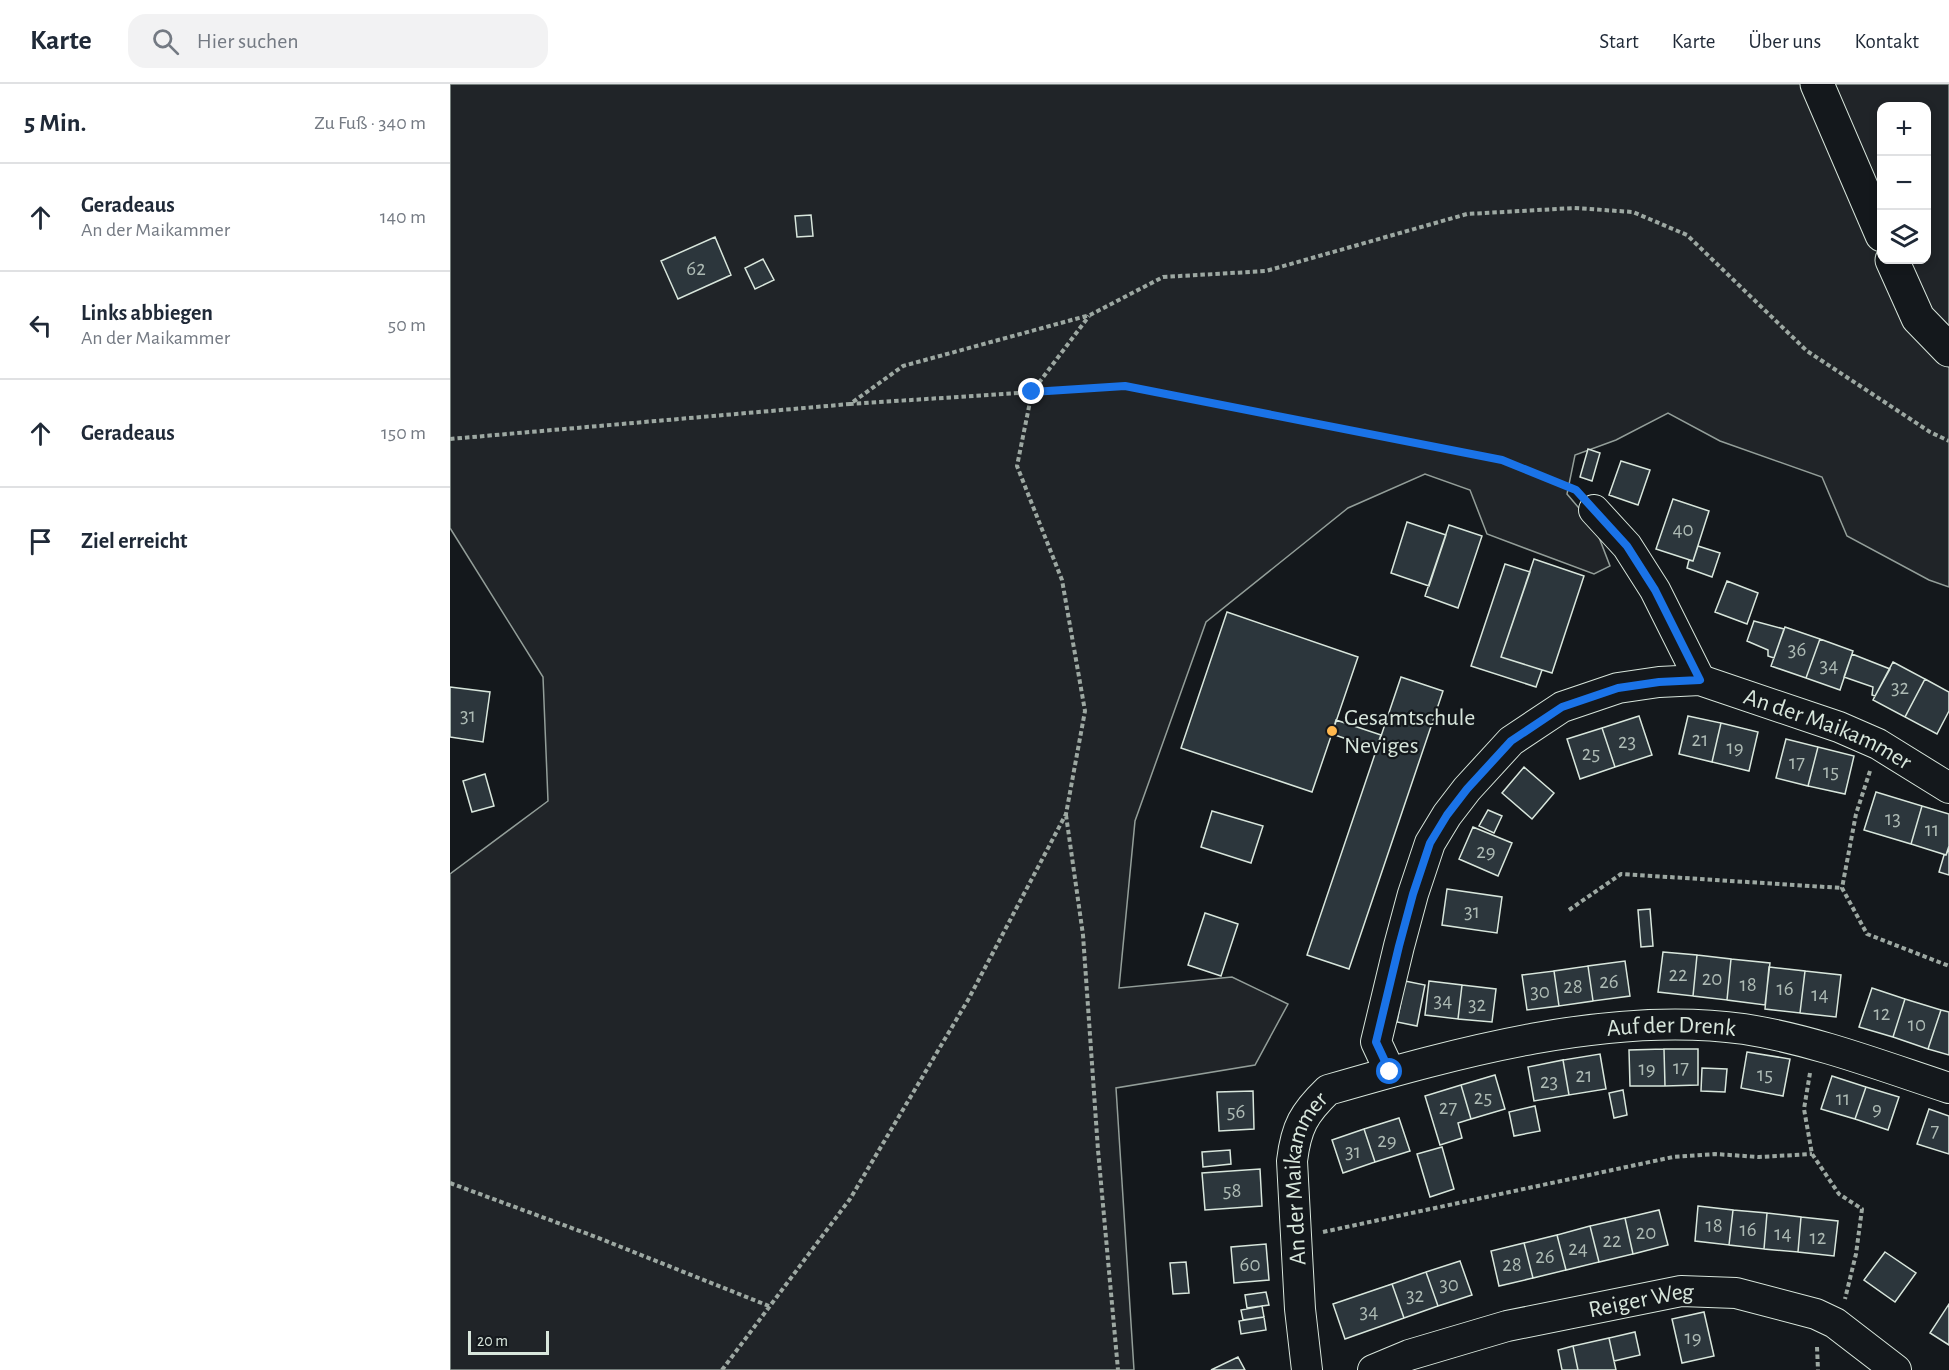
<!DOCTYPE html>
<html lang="de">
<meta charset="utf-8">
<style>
:root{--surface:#fff;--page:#f2f2f3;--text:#1f2937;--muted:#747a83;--line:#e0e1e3}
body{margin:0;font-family:"Alegreya Sans",sans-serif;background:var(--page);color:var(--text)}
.controls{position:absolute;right:18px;top:18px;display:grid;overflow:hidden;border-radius:12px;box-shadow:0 3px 9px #0003}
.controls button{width:54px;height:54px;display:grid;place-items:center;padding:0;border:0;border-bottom:2px solid var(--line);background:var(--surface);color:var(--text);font:30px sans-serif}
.scale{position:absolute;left:18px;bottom:15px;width:81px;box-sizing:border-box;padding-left:6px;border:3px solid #d8e6dc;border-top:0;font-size:16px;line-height:21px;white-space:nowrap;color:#d8e6dc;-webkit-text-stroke:4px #14181c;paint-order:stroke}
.stop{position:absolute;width:18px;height:18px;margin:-14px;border:4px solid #1a73e8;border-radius:50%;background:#fff}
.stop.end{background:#1a73e8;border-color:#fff;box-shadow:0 2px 6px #0008}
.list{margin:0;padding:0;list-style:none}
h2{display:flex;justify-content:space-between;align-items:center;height:78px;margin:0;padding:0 24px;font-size:26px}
h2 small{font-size:20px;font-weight:400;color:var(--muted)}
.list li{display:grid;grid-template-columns:39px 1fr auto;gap:18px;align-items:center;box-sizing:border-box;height:108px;padding:0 24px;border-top:2px solid var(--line)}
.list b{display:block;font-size:22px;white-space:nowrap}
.list p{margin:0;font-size:20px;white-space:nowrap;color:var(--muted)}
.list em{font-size:20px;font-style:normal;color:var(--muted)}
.icon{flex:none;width:33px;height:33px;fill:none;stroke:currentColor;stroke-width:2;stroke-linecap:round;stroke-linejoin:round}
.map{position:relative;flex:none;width:1499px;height:1286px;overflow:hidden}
header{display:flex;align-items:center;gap:36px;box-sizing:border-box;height:84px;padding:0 30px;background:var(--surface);border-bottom:2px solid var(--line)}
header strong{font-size:28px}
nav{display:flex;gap:33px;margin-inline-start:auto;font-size:21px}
.search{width:420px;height:54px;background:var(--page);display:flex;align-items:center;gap:15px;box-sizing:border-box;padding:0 21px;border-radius:18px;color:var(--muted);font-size:22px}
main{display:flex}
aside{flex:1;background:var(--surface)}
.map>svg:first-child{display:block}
.green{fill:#202428;stroke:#939e99;stroke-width:1.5;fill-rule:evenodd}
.building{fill:#2c363c;stroke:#d8e6dc;stroke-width:1.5}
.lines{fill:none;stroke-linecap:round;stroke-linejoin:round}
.minor-casing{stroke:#d8e6dc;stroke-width:32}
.major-casing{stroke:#d8e6dc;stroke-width:35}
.path{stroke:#9da8a2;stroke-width:4;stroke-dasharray:4.5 3;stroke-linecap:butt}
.minor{stroke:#14181c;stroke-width:30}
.major{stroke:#14181c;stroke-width:33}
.route{stroke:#1a73e8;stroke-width:8}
.poi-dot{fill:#ffb74d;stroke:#14181c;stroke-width:2}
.labels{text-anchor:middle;stroke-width:4.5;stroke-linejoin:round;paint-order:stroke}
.number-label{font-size:21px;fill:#adbab4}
.poi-label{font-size:24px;fill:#d8e6dc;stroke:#14181c;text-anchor:start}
.street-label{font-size:24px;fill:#d8e6dc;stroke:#14181c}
</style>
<header>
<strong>Karte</strong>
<div class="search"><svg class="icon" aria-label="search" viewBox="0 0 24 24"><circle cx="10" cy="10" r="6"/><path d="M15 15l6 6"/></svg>Hier suchen</div>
<nav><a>Start</a><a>Karte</a><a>Über uns</a><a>Kontakt</a></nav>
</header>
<main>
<aside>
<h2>5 Min.<small>Zu Fuß · 340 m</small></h2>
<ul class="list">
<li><svg class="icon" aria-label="ahead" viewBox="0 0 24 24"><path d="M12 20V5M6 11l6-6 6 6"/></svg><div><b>Geradeaus</b><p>An der Maikammer</p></div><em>140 m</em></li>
<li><svg class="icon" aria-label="left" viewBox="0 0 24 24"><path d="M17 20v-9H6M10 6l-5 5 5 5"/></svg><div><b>Links abbiegen</b><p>An der Maikammer</p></div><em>50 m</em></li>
<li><svg class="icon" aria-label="ahead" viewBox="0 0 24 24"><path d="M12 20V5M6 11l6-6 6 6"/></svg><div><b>Geradeaus</b></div><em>150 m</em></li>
<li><svg class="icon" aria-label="arrive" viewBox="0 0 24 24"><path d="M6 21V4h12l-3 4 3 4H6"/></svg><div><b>Ziel erreicht</b></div></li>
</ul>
</aside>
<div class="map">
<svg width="1499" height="1286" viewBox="0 0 1499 1286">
<rect width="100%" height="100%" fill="#14181c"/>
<path class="green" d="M0,0H1499V503L1479,496L1397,452L1372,393L1270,357L1218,329L1166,356L1125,371L1117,410L1145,443L1160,482L1144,490L1037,450L1020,406L975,390L898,424L756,538L685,737L669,904L782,893L838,920L805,981L666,1004L684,1286H0V790L98,717L93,593L0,444ZM1432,22H1476V176H1432Z"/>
<path class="building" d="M361,131L363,152L347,153L345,132Z
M265,153L281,191L228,215L211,177Z
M313,175L324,196L305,205L295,184Z
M1138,365L1150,369L1142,397L1130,393Z
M1171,377L1200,386L1188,421L1159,411Z
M1223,415L1259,427L1243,477L1206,465Z
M957,438L996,451L979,502L941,489Z
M999,441L1032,452L1008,524L975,512Z
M1248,462L1270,469L1262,493L1237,484L1239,476L1243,477Z
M1084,475L1134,492L1102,589L1051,573Z
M1055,480L1080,488L1051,573L1092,586L1086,603L1021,582Z
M1277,497L1308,509L1297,540L1265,528Z
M777,528L908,573L862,708L731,664Z
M1304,537L1334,545L1324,574L1318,572V566L1297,557Z
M1335,543L1370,555L1356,594L1321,582Z
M1370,555L1403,567L1390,606L1356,594Z
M1402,570L1440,585L1425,612L1422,611L1423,603L1394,593Z
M1443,578L1475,595L1455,633L1423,616Z
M951,593L993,607L899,885L857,871Z
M1475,595L1499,608V627L1487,650L1455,633Z
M0,603L40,608L33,658L0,653Z
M1189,632L1202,671L1165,683L1152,644Z
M1238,632L1271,639L1262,678L1229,670Z
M886,636L931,651L926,665L882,650Z
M1271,639L1308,648L1299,687L1262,678Z
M1152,644L1165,683L1130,695L1117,655Z
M1336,655L1368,663L1358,702L1326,694Z
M1368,663L1404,672L1395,710L1358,702Z
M1074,683L1104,709L1082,735L1052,709Z
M35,690L44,722L22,728L13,697Z
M1426,708L1472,722L1461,760L1414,746Z
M1472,722L1499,730V762L1496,771L1461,760Z
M1038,726L1052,732L1044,749L1029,742Z
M762,727L813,742L801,779L751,763Z
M1023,743L1062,759L1048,792L1009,775Z
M1499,764V791L1489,788L1494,771H1496Z
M997,805L1052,813L1047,849L992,841Z
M1200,825L1203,862L1191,863L1188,826Z
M755,829L788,840L771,892L738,881Z
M1213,868L1247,871L1243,912L1208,908Z
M1247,871L1281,875L1277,916L1243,912Z
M1281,875L1320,879L1315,921L1277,916Z
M1175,877L1180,912L1143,917L1138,882Z
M1138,882L1143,917L1109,922L1104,887Z
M1319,883L1355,887L1350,929L1315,925Z
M1104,887L1109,922L1077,926L1072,891Z
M1355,887L1391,891L1386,933L1350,929Z
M955,897L975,901L967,942L947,938Z
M979,897L1012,901L1008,935L975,931Z
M1012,901L1046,905L1042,938L1008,935Z
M1422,904L1455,915L1443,953L1409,943Z
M1455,915L1491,926L1478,965L1443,953Z
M1491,926L1499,928V971L1478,965Z
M1214,965L1215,1002H1180L1179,966Z
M1214,965H1248V1001L1215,1002Z
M1297,968L1340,975L1333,1012L1291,1004Z
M1150,970L1156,1005L1119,1011L1113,976Z
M1113,976L1119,1011L1084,1017L1078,983Z
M1252,984L1277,985L1275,1008L1251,1007Z
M1045,991L1055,1025L1021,1035L1011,1001Z
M1382,992L1416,1003L1405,1035L1371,1025Z
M1011,1001L1021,1035L1008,1039L1012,1054L990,1061L975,1012Z
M1416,1003L1449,1013L1438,1046L1405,1035Z
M1173,1006L1177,1031L1164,1034L1159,1009Z
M803,1007L804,1045L769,1047L767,1008Z
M1085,1022L1090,1047L1064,1052L1059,1028Z
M1479,1025L1499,1032V1070L1467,1060Z
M949,1034L960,1067L925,1078L914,1045Z
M914,1045L925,1078L893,1089L882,1056Z
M992,1063L1004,1105L980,1113L967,1070Z
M780,1066L781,1080L753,1083L752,1068Z
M810,1085L812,1122L755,1126L752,1089Z
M1248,1122L1283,1126L1279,1161L1245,1157Z
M1209,1126L1218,1161L1183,1170L1175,1134Z
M1283,1126L1317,1129L1314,1165L1279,1161Z
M1317,1129L1351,1133L1348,1168L1314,1165Z
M1351,1133L1388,1137L1384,1172L1348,1168Z
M1175,1134L1183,1170L1149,1178L1140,1142Z
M1140,1142L1149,1178L1116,1186L1107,1151Z
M1107,1151L1116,1186L1083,1194L1074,1159Z
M1074,1159L1083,1194L1049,1202L1041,1167Z
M816,1160L819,1196L784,1199L781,1163Z
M1435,1168L1466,1189L1445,1218L1414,1196Z
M1010,1177L1022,1211L988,1222L976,1188Z
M736,1178L739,1209L723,1210L720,1179Z
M976,1188L988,1222L954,1234L942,1200Z
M942,1200L954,1234L895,1255L883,1220Z
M816,1208L819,1221L797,1224L795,1211Z
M1499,1220V1261L1480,1249Z
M812,1222L814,1233L793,1236L791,1226Z
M1254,1228L1264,1272L1232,1279L1222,1235Z
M814,1233L816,1246L791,1250L789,1237Z
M1185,1248L1190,1271L1164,1277L1159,1254Z
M1159,1254L1166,1286H1128L1123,1262Z
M1123,1262L1128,1286H1112L1108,1266Z
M788,1273L795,1286H761Z"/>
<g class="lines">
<g class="minor-casing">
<g id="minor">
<path d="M1144,426L1177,462L1205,506L1250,596"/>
<path id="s1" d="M940,988L926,958L949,862L963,810L980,759L997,731L1017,705L1061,657L1112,623L1168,604L1209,598L1250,596L1389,643L1428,660L1499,704"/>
<path id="s2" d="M857,1286L850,1225L842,1077C846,1043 854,1029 878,1006C1006,969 1160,926 1294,945C1364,956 1432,982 1499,1004"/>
<path id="s3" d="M923,1286L959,1271L1057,1242L1231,1207L1286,1209L1366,1230L1385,1239L1446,1286"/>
</g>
</g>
<g class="major-casing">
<path id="major" d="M1367,0L1432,151
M1442,176L1468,234L1499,266"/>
</g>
<path class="path" d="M0,355L400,320
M1125,406L1052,376L675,302L400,320L453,282L640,231L713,193L816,187L1017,130L1124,124L1183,128L1237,151L1357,267L1480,348L1499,357
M1420,687L1406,730L1392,804L1417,850L1499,882
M616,731L633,851L648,1066L668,1286
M1119,826L1171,790L1392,804
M1360,989L1354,1025L1362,1070L1389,1110L1412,1125L1406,1170L1395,1215
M0,1099L146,1153L319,1222
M873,1148L1223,1073L1265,1070L1309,1073L1362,1070
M1367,1263L1368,1286
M272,1286L400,1115L518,916L616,730L635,627L612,496L567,382L582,308L639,232"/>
<use href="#minor" class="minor"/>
<use href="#major" class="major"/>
</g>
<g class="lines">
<path class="route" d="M582,308L675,302L1052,376L1126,406L1177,462L1205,506L1250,596L1209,598L1168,604L1112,623L1061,657L1017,705L997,731L980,759L963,810L949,862L926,958L940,988"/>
</g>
<circle class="poi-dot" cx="882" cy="647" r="6"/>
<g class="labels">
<g class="number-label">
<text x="246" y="191">62</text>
<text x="1233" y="452">40</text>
<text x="1347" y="572">36</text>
<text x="1379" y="588">34</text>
<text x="1450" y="610">32</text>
<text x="18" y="638">31</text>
<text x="1250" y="662">21</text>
<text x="1177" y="664">23</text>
<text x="1285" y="670">19</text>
<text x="1141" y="676">25</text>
<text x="1347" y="685">17</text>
<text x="1381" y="694">15</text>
<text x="1443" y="741">13</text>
<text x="1482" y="752">11</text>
<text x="1036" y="774">29</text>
<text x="1022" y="834">31</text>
<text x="1228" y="897">22</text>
<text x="1262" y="901">20</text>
<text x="1159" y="904">26</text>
<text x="1298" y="907">18</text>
<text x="1123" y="909">28</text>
<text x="1335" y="911">16</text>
<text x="1090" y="914">30</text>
<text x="1370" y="917">14</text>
<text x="993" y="923">34</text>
<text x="1027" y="927">32</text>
<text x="1432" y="936">12</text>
<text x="1467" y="947">10</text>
<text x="1231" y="990">17</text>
<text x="1197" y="991">19</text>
<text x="1315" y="997">15</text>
<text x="1134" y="998">21</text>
<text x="1099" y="1004">23</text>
<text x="1033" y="1020">25</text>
<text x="1393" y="1021">11</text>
<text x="998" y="1030">27</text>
<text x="1427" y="1031">9</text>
<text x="786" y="1034">56</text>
<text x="1485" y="1053">7</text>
<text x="937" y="1063">29</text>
<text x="903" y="1074">31</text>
<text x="782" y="1113">58</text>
<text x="1264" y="1148">18</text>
<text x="1298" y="1152">16</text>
<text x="1196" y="1155">20</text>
<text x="1333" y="1156">14</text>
<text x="1368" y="1160">12</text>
<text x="1162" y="1163">22</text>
<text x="1128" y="1171">24</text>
<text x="1095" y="1179">26</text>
<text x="800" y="1187">60</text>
<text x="1062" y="1187">28</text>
<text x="999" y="1207">30</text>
<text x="965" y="1218">32</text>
<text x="919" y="1234">34</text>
<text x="1243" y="1260">19</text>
</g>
<g class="poi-label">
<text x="894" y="641">Gesamtschule<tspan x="894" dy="28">Neviges</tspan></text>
</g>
<g class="street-label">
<text dy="8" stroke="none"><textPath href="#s1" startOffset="710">An der Maikammer</textPath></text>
<text dy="8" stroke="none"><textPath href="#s2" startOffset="642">Auf der Drenk</textPath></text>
<text dy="8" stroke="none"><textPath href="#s2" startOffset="195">An der Maikammer</textPath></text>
<text dy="8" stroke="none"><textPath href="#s3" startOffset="278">Reiger Weg</textPath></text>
</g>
</g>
</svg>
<div class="controls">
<button>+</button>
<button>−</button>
<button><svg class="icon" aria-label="layers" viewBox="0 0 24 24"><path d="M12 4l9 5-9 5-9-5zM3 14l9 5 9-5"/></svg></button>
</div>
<div class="scale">20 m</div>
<div class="stop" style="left:940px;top:988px"></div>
<div class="stop end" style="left:582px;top:308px"></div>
</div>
</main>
